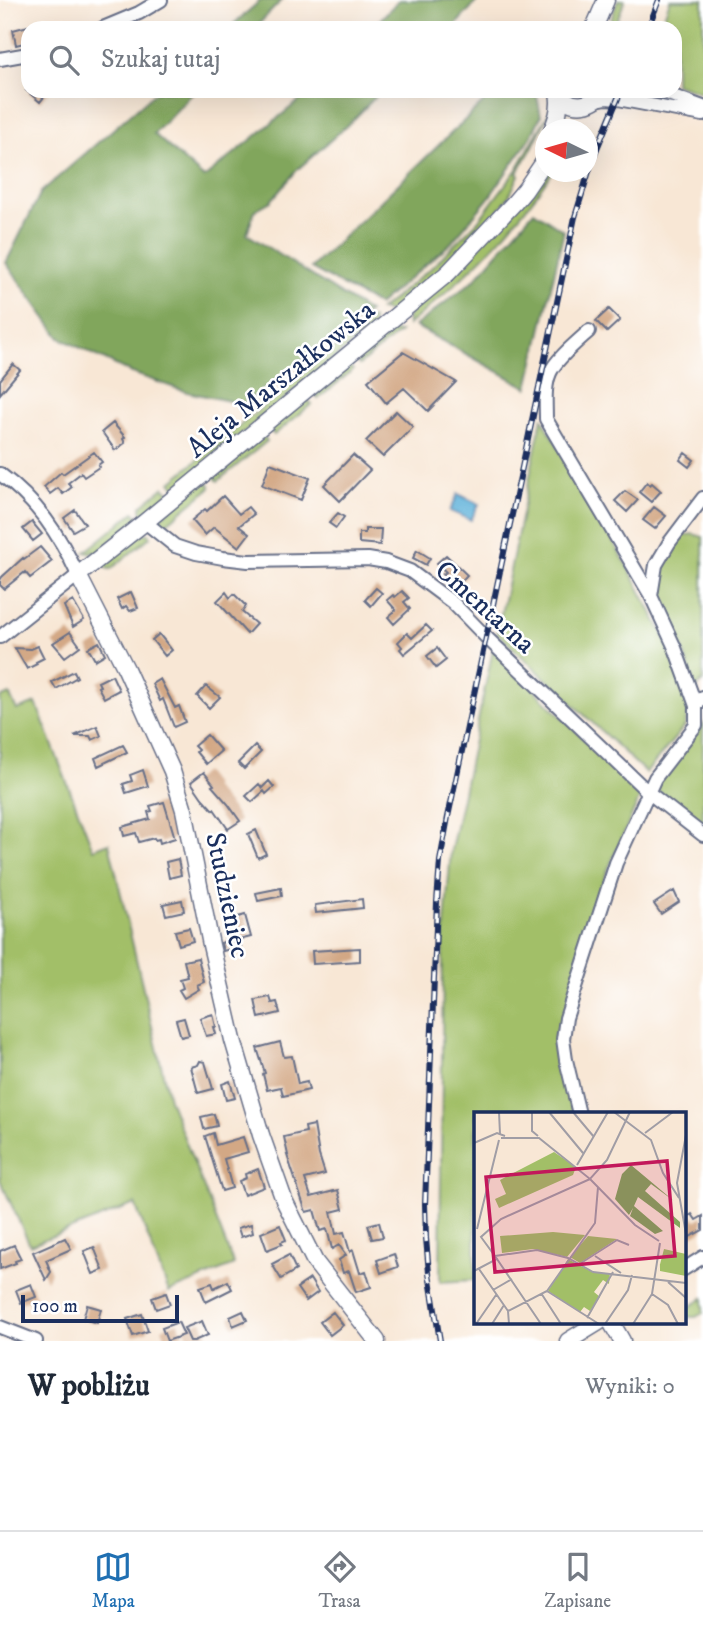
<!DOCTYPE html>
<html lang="pl">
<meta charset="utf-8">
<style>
:root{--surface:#fff;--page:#f2f2f3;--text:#1f2937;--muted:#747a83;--line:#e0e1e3;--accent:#1f6fb2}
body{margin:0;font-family:"IM FELL DW Pica",serif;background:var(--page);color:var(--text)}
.compass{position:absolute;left:535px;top:119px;width:63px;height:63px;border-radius:50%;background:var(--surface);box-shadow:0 7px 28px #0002;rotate:275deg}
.scale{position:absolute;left:21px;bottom:18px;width:158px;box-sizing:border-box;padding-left:7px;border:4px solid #1b2f5e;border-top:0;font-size:19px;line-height:24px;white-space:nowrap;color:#1b2f5e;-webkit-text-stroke:5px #fff;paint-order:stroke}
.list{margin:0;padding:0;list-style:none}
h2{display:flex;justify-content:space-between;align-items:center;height:91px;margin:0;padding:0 28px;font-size:30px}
h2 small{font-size:23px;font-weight:400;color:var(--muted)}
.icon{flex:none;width:38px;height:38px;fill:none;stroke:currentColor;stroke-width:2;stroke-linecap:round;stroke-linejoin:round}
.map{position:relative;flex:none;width:703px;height:1341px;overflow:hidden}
.search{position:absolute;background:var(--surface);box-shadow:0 7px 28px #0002;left:21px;right:21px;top:21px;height:77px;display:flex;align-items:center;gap:18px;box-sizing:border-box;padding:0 24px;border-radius:21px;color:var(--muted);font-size:26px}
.sheet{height:189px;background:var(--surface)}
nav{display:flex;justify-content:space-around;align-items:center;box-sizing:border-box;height:98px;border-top:2px solid var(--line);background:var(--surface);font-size:19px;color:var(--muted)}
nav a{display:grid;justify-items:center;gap:4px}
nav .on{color:var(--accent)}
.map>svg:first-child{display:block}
.green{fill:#a2bf67;stroke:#5e7762;stroke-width:2}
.forest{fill:#81a65c;stroke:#4e6a5d;stroke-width:2}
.water{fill:#5db1d9;stroke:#3c709c;stroke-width:2}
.building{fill:#d3a885}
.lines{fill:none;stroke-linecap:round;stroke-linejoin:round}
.minor-casing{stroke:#686f88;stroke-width:16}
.major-casing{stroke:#686f88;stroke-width:19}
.minor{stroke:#fff;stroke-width:12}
.major{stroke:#fff;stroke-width:16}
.rail-casing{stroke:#1b2f5e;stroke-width:6}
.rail{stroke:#fff;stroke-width:3.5;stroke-dasharray:10;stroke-linecap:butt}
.labels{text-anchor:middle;stroke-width:5;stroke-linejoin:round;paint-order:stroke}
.street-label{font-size:28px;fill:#1b2f5e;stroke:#fff}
.inset-road{fill:none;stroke:#a09da5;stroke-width:2}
.view{fill:#c2185b;fill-opacity:0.15;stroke:#c2185b;stroke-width:3.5}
.inset-edge{fill:none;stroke:#1b2f5e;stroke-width:3.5}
</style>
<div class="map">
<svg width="703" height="1341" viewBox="0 0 703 1341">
<rect width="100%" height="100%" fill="#fff"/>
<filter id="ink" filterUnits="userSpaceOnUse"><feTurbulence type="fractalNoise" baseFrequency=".0143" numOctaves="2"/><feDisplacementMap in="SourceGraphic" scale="14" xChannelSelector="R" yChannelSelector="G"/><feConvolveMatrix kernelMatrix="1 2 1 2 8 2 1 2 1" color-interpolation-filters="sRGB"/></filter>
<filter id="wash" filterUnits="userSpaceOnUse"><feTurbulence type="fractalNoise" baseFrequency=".00686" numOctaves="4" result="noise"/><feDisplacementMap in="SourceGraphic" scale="28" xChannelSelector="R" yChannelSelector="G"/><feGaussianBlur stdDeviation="1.57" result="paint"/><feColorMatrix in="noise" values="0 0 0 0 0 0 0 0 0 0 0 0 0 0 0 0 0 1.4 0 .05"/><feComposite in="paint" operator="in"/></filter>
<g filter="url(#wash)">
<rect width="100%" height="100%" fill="#f8e7d5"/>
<path class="green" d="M618,0H625L614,28H608Z
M670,0H703V93L675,84V28H660Z
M549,113L531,150L517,173L519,175C515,183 512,192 507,199C476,244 432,277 391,312L380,310L432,267L478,221L517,169Z
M546,172H552C512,233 464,279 408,325L407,317Z
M371,318L373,320L372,327L177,487H175L171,482Z
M390,331L400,332L359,365L354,358Z
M347,364L353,370L318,399L314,394L315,391Z
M305,399L308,400L312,404L274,435L270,431L271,427Z
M542,418L628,567L668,643L690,704L685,726L646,773L497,633Z
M263,435L267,441L218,481L213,476Z
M205,481L210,485V488L161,528L160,518Z
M164,487L170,493L144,515L141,511V506Z
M134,512L139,517L96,554L94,551L89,553L85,552Z
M142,533L149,534L150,537L111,569H108L103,563Z
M693,534L703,537V681L696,689L681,644L657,596L659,576L681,536Z
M493,649L641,795L606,874L582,952L559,1043L573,1113L476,1114L475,1280L440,1282L443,947L451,850Z
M9,694L17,710L36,703L93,849L109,843L169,1099L234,1265L169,1292L135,1204L30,1245L0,1180V698Z
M703,724V827L658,791L657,781Z
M703,1298V1313L696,1317H684V1311Z"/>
<path class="forest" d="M261,0H282L255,28H229Z
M399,0H478L453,28H372Z
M157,91H195L154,134L204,178L311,91H381L353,120L297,170L271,201L255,210L247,234L369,312L243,404L187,392L132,373L60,338L6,263L41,192Z
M495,91H536L541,116L531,137L488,199L451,243L378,305L311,268Z
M534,211L564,231L528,388L415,326L474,280Z"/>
<path class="water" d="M458,494L479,504L471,520L450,511Z"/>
<g id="blocks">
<path class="building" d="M28,26V42L16,45L13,30Z
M27,91H49L40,102Z
M609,309L620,320L607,332L596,321Z
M403,352L456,382L428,411L404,388L386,403L368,381Z
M13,364L20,370L0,394V380Z
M396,411L413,427L383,457L366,441Z
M113,423L125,437L123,439L125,443L115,450L102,432Z
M94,452L102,462L98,465L99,467L84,477L81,473L68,483L72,487L63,494L58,488L50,494L44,487L61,472L63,474Z
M685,453L694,460L689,467L680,460Z
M353,455L370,470L340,501L324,485Z
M270,463L310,478L301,500L262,485Z
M647,482L650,485L652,483L661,491L651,502L639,492Z
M625,491L638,500L627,512L615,501Z
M223,496L239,514L248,507L254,514L239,526L249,534L239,547L214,527L205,535L192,520L205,509L207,511Z
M654,507L666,516L655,529L643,520Z
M75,510L85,524L73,531L64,518Z
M338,513L344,517L336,528L329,523Z
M32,522L42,534L33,541L23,529Z
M365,529H381L380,545L359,543V533H365Z
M40,547L52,561L30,578L25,572L4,589L0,585V580L2,577L23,558L24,559Z
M417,550L430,558L426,565L413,558Z
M446,555L467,575L457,586L443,574L446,572L437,563Z
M376,588L382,593L371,606L365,600Z
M402,591L409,598L404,602L410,609L394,624L388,617L396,610L387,600L393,595L395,597Z
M131,592L138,608L130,611L126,606L122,609L117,599Z
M226,592L230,598L234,594L246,606L242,612L256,624L247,634L217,601Z
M73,601L84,620L73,627L64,606Z
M426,625L432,631L404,654L400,649L402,647L398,642L407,633L412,638Z
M70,632L80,646L65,657L53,643Z
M159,634L172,650L165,656L152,640Z
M99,642L105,654L95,660L88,648Z
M38,646L44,658L36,662L37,664L27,669L15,648L31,649Z
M437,648L446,660L436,668L427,656Z
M74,671L77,677L56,689L52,682Z
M112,675L119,690L104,698L98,687L100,686L98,682Z
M160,679L175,708L179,706L185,722L174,727L163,699L160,701L152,684Z
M206,686L220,697L209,708L197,696Z
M97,726L101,736L92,740L90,736H74Z
M207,735L221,751L206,764L196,752L198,750L194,746Z
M123,745L127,752L98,766L95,758Z
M255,746L261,752L244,769L238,763Z
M143,770L148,786L126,793L123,784L132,781L130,775Z
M204,772L214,785L212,786L228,804L240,821L228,829L214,809L213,810L202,798L191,782Z
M269,781L274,787L266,794L264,791L252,802L246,796L259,784L262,788Z
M164,802L175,838L160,843L159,839L155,840L154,838L139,842L136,833L124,836L122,827L150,819L148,812L152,811L150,806Z
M256,830L266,854L258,858L248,834Z
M178,859L181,875L169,878L166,862Z
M281,888L282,896L258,901L256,893Z
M674,891L679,902L661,914L654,904Z
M362,899L363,908L316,913L315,905Z
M182,900L184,911L166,915L163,904Z
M245,915L251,937L239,940L241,946L223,951L221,943L233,939L227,920Z
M189,928L193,941L179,945L175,931Z
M360,948V961L313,964L312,951Z
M198,958L204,982L197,985L199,989L184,998L179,990L183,988L180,979L188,977L184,961Z
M270,997L272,1003L277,1002L280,1013L259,1018L255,1000Z
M213,1014L216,1027H214L216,1034L206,1036L200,1018Z
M184,1018L189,1035L181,1037L176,1020Z
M280,1042L284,1057L292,1056L298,1084L307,1082L309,1090L283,1096L281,1087L267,1090L263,1074L265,1073L257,1048Z
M200,1061L205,1062L213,1089L198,1093L191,1067L198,1065Z
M230,1081L235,1098L226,1100L222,1084Z
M214,1114L217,1126L204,1129L201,1117Z
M314,1125L319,1155L325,1174L305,1179L311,1197L338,1190L343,1209L331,1212L336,1234L344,1232L350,1252L353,1250L360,1273L366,1271L371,1287L356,1292L349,1271L343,1273L339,1260L346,1255L339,1245L332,1249L327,1229L320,1231L314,1210L306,1212L287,1155H288L284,1137L306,1132L305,1127Z
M213,1133L216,1145L243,1137L248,1152L224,1159L232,1188L222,1191L205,1136Z
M258,1169L264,1187L244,1195L239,1181L246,1178L245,1174Z
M692,1214L696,1220L703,1216V1230L684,1240V1219Z
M379,1222L383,1237L372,1239L368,1225Z
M251,1224L253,1233L241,1237L238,1228Z
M280,1225L286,1240L281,1242L282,1244L267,1250L261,1233Z
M65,1238L71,1249L46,1260L51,1272L46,1280L33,1252Z
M14,1245L21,1259L15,1261L16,1263L0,1269V1251Z
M94,1247L103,1270L93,1274L84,1251Z
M394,1254L398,1267L381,1273L377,1260Z
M289,1255L296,1270L281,1279L272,1264Z
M310,1279L318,1292L306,1301L297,1288Z
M228,1281L232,1289L206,1302L200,1287L212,1283L214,1288Z
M31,1284L36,1297L21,1303L16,1290Z
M166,1293L170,1304L156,1309L152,1298Z
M87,1305L101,1309L97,1323L83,1319Z
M243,1311L247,1320L233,1326L230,1317Z
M333,1312L343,1325L330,1335L320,1322Z
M142,1314L148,1331L133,1336L127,1319Z
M202,1321L208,1335L194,1341H190L184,1328Z
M178,1322L184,1335L167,1341L162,1328Z"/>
</g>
</g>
<g filter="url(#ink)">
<use href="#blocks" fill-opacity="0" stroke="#686f88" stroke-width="2"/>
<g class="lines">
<g class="minor-casing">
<path id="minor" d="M103,28L139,13L161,0
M0,59L28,54
M660,91L703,107
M596,100L606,98L618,99L703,115
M589,331C577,342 556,359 550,373C544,387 546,404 546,419L651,596L675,648L696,706
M0,474C37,501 59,534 78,575L0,637
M145,522L175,546L196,553L223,558L248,561L368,559L386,562L410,571L453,603L487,638L648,792L703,835
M651,596L656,565L669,543L703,498
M579,1114L566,1060L563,1039L566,1018L616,863L655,778L696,725V706L703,697
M684,1269L703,1257
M0,1327L36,1341"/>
</g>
<g class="major-casing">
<path id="major" d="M594,28L606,0
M557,91C569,110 591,108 604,91
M552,130C558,117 561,106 558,93
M611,1322L622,1341
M377,1341L315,1262L284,1200L261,1135L233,1040L211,945L184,810L172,771L126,669L78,575L145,522L448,273L514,203L525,190L546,159
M568,1341L599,1322"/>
</g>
<use href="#minor" class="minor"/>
<use href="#major" class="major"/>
<g class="rail-casing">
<path id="rail" d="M648,28L659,0
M440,1341L429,1273L426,1238L425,1204L437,902L440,861L448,817L575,217L593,158L621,91"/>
</g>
<use href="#rail" class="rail"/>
</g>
</g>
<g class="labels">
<g class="street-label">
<text transform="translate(280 378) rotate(-39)" y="10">Aleja Marszałkowska</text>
<text transform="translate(486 606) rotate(42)" y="10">Cmentarna</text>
<text transform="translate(229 895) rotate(78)" y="10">Studzieniec</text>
</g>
</g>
<g transform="translate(474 1112)">
<rect width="212" height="212" fill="#f8e7d5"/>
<path d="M80,40L102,55L99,63L25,96L21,87L32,82L26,68ZM79,120L111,123L93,145L59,137L28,141L26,124ZM114,124L143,127L106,151L96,145ZM190,137L212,142V164L186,159V152L183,164ZM94,147L120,161H136L135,172L129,168L120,180L126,185L116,199L110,195L106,200L74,179Z" fill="#a2bf67"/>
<path d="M157,53L200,89L177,72L171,79L206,110V116L164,85L160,94L189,119L181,122L156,104L159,96L155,103L141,87L148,62Z" fill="#81a65c"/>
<path class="inset-road" d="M25,0L26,22M58,0V19L64,24M75,0L109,41M99,0L120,25M140,0L177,28L189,61L205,86M171,21L199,0M212,23L203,71L212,122M27,26H65L116,67L133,48L156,0M0,31L23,21L31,24M103,53L134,0M3,117L25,28M21,144L63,138L94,146L119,160L212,171M121,144L147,161M23,147L67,212M107,151L143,128L155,133M5,157L34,199L35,212M0,159L23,147L7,125L27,107L116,67L161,113L185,129M194,170L212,186M19,178L38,167M73,179L125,212M67,181L87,212M178,182L194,193L204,212M34,199L73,179L121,111L124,75M113,206L139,160M2,212L22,183M18,212L30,193M131,212L154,178L158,163M159,212L178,182L186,131"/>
<path class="view" d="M193,49L201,144L21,160L12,65Z"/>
<rect width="212" height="212" class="inset-edge"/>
</g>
</svg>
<svg class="compass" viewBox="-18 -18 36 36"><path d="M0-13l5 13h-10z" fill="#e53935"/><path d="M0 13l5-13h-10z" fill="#747a83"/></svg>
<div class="scale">100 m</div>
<div class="search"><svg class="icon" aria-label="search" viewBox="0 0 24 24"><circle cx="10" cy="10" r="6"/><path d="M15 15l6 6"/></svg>Szukaj tutaj</div>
</div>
<section class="sheet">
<h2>W pobliżu<small>Wyniki: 0</small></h2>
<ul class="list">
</ul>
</section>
<nav>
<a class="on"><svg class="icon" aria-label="map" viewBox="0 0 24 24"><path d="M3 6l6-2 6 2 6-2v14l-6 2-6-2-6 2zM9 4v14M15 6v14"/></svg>Mapa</a>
<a><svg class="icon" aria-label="directions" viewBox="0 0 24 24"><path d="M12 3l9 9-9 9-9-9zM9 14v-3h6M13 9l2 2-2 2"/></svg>Trasa</a>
<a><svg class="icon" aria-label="saved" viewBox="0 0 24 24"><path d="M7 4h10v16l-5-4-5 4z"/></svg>Zapisane</a>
</nav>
